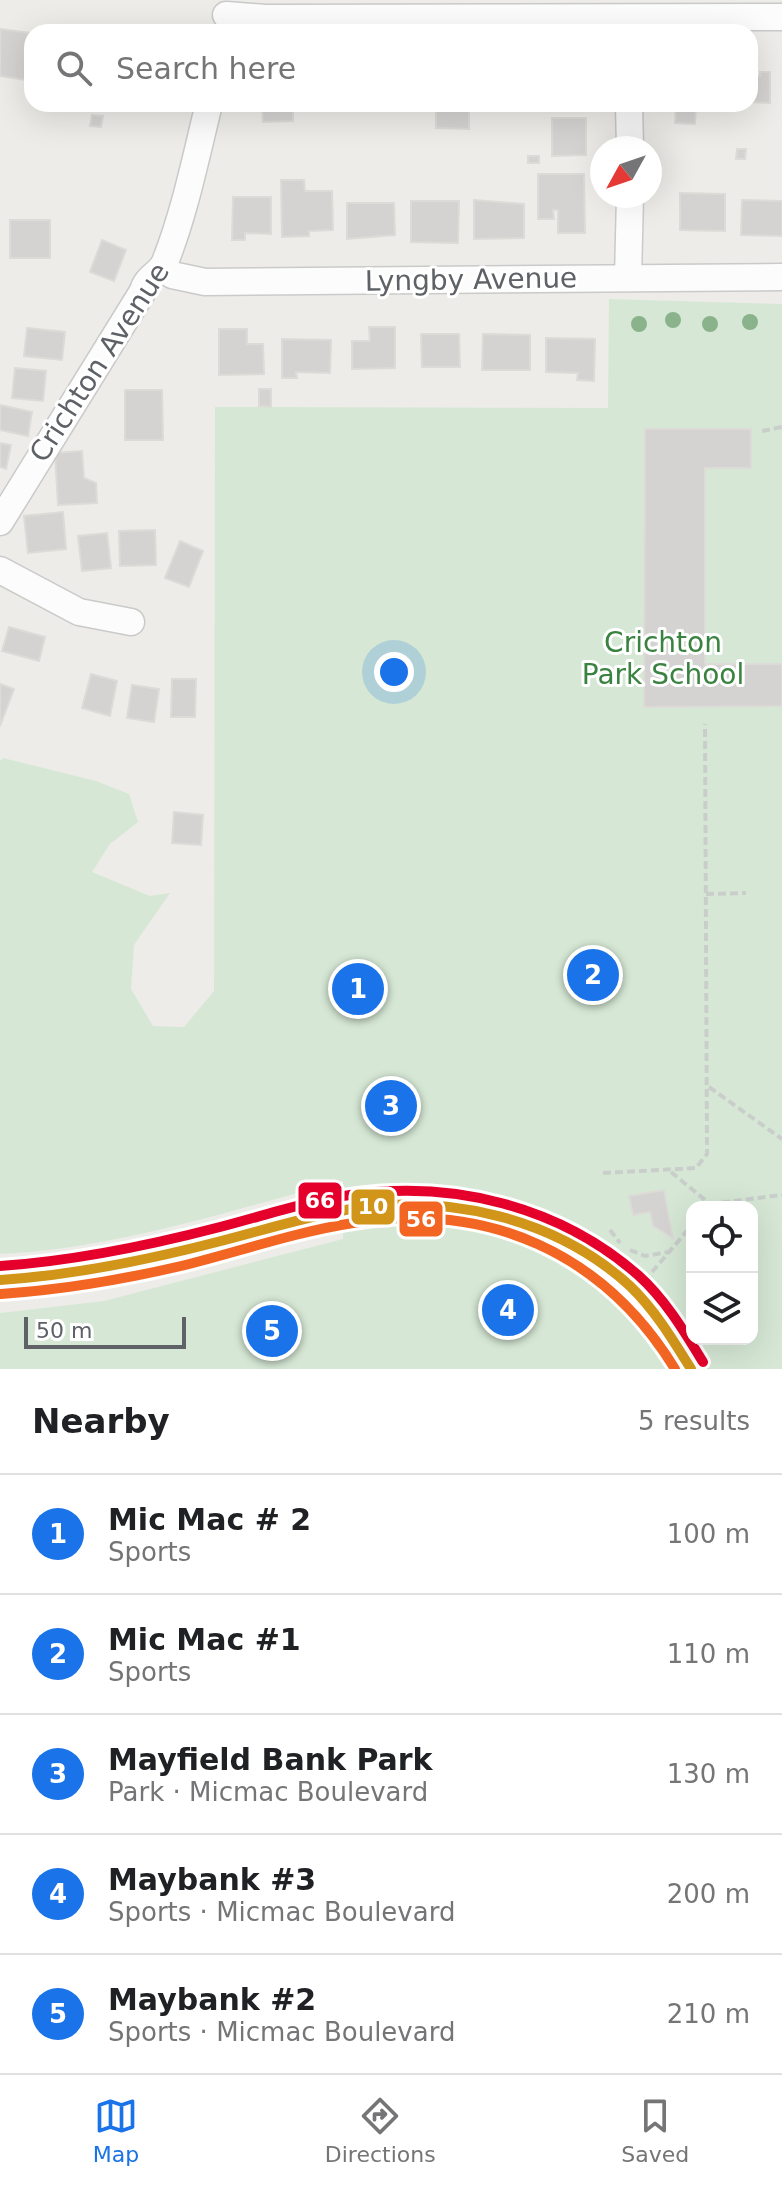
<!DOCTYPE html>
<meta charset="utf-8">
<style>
:root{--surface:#fff;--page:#f6f6f6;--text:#202124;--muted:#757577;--line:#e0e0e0;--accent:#1a73e8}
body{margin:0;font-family:"DejaVu Sans",sans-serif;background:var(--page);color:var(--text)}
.controls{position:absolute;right:24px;bottom:24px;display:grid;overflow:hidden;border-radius:16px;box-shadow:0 8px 32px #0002}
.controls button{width:72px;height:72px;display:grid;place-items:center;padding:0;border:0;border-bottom:2px solid var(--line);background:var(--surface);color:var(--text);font:40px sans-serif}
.compass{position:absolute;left:590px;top:136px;width:72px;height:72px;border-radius:50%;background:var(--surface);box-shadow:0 8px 32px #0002;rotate:230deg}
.scale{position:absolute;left:24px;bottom:20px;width:162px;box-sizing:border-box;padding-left:8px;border:4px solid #5e6166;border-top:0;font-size:22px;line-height:28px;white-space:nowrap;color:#5e6166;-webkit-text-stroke:6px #fff;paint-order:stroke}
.you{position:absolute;left:394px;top:672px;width:28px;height:28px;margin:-20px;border:6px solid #fff;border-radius:50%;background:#1a73e8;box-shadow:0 0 0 12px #1a73e833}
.badge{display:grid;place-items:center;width:52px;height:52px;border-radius:50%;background:var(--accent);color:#fff;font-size:26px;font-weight:700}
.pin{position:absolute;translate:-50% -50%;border:4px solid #fff;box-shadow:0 2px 8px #0006}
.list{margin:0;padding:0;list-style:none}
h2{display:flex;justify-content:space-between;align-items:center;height:104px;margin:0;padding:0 32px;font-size:34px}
h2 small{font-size:26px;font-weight:400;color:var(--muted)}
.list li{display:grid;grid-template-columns:52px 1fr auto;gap:24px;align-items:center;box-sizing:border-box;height:120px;padding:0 32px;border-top:2px solid var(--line)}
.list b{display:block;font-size:30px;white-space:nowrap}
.list p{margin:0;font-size:26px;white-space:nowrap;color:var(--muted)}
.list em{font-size:26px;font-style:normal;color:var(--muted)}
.icon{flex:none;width:44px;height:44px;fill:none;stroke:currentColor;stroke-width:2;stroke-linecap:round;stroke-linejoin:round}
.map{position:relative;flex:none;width:782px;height:1369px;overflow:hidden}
.search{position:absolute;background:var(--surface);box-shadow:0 8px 32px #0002;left:24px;right:24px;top:24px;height:88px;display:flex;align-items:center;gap:20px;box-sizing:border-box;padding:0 28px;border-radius:24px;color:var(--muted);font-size:30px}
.sheet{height:704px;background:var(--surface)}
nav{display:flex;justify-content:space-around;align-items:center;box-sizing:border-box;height:112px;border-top:2px solid var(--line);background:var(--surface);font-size:22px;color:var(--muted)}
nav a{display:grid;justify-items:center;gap:4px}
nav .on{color:var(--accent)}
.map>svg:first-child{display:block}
.green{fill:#d6e8d5;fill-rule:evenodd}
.building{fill:#d4d3d1;stroke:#dcdbd7;stroke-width:2}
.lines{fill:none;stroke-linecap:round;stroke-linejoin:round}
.minor-casing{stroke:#cacaca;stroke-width:29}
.tertiary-casing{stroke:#cacaca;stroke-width:35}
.path{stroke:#c9cecb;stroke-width:4;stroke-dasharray:8 4;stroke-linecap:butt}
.minor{stroke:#fcfcfc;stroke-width:26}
.tertiary{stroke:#fcfcfc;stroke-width:32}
.bus-1-casing{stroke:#fff;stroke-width:16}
.bus-2-casing{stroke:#fff;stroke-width:16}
.bus-3-casing{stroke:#fff;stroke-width:16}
.bus-1{stroke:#d1951a;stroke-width:10}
.bus-2{stroke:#f26522;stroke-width:10}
.bus-3{stroke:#e4002b;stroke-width:10}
.tree{fill:#8ab28b}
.labels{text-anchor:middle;stroke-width:6;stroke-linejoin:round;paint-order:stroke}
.street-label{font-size:28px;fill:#5e6166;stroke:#fff}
.park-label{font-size:28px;fill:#39823f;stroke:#fff}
.line-badge{stroke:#fff;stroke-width:3}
.badge-label{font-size:22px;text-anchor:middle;font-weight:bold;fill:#fff}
</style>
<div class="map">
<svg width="782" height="1369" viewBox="0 0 782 1369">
<rect width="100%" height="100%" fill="#edece8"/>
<path class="green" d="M609,299L782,304V1369H0V1313L104,1301L343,1239V1181C230,1210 116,1249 0,1254V761L3,758L96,781L129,794L138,822L110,844L92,872L150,896L170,893L134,945L131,989L153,1026L184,1027L214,991L215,407L608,408ZM692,1207H752V1339H692Z"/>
<path class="building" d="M0,29L32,33L27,80L0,76Z
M760,72H770V103L750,102V76H760Z
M262,104H293V121L263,122Z
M323,104H362V108H323Z
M379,104H424V108H379Z
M436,104H469V129L436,128Z
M676,104H713H696L695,124L675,123Z
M92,115L103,116L101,127L90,126Z
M552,118H586V155L552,156Z
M737,149H746L745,159H736Z
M528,156H539V163H528Z
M538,174H584L585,233H558V210H553L554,219H538Z
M281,180H304L305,191H332L333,230L309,231V236L282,237Z
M680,193L725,194V231L680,230Z
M233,197H271V234L245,233V240H232Z
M474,200L524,204V238L474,239Z
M742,200L782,201V236L741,235Z
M411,201H459L458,243L411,242Z
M347,203H394L395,235L347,239Z
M10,220H50V258H10Z
M102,240L126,250L114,281L90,272Z
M369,327H395V368L352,369V341H370Z
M27,328L65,332L62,360L24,356Z
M219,329H247V344H263L264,374L219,375Z
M421,334H459L460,367H422Z
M483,334L530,335V370H482Z
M546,338L595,339L594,381L577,380L578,373L546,372Z
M282,339L331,340L330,373L296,372L297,378H282Z
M15,368L46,371L43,401L12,398Z
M259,389H271V407L259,406Z
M125,390H162L163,440H125Z
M0,405L32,412L28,436L0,430Z
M645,429H751V468H705V664H782V706L644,707Z
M0,443L11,445L6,469L0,467Z
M82,451L84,478L96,483L97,503L58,505L55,453Z
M63,512L66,549L28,553L24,516Z
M155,530L156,565L120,566L119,531Z
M107,533L111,568L82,571L78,536Z
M180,541L203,551L189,587L165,578Z
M9,627L45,637L39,661L2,651Z
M91,674L117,681L110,716L82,708Z
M172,679H196L195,717H171Z
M0,684L14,689L0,726Z
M132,685L159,689L154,722L127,718Z
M174,812L203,815L201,845L172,843Z
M664,1190L673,1238L653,1226L650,1212L633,1215L629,1196Z"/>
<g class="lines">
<g class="minor-casing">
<path id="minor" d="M226,15L265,18L782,17
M629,104L630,148
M164,267L172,275L205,282L782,277
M628,278L630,196
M0,522L143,291C146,277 160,274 165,262C185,212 196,156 209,104
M0,570L79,612L131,622"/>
</g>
<g class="tertiary-casing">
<path id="tertiary" d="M0,1280C114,1278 239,1232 351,1209C488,1188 627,1240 691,1369"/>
</g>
<path class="path" d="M762,431L782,427
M706,894L746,893
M709,1087L782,1139
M671,1172L710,1204L707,1207
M603,1173L696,1168L707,1154L705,724
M710,1204L782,1195
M610,1230L620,1243
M630,1250L645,1256L668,1252
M652,1272L692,1225"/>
<use href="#minor" class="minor"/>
<use href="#tertiary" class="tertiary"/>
<g class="bus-1-casing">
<path id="bus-1" d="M0,1280C76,1275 148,1260 221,1241C264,1230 308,1216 351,1209C449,1194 556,1218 630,1286C655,1310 673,1340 691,1369"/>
</g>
<g class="bus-2-casing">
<path id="bus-2" d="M1,1294C62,1290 121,1280 181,1266C238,1252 295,1232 353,1223C488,1201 604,1253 675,1369"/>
</g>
<g class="bus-3-casing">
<path id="bus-3" d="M0,1266C75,1261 147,1246 220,1227C263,1216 306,1201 350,1195C453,1180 559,1206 638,1275C665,1299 684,1331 703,1362"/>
</g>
<use href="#bus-1" class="bus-1"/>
<use href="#bus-2" class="bus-2"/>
<use href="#bus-3" class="bus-3"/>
</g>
<g class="tree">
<circle cx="673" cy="320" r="8"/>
<circle cx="750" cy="322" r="8"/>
<circle cx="639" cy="324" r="8"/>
<circle cx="710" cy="324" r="8"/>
</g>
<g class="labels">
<g class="street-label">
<text transform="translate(471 279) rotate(-1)" y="10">Lyngby Avenue</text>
<text transform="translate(99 362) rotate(-57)" y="10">Crichton Avenue</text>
</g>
<g class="park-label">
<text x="663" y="652">Crichton<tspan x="663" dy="32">Park School</tspan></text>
</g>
</g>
<g class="line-badge">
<rect x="297" y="1181" width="46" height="39" rx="8" fill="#e4002b"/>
<rect x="350" y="1188" width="46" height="38" rx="8" fill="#d1951a"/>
<rect x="398" y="1200" width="46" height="38" rx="8" fill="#f26522"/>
</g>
<g class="badge-label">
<text x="320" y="1208">66</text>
<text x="373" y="1214">10</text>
<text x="421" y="1227">56</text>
</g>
</svg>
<div class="controls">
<button><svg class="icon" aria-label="locate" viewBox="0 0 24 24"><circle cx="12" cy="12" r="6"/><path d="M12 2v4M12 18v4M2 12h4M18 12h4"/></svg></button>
<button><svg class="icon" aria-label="layers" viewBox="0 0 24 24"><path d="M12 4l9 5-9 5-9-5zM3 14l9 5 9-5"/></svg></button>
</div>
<svg class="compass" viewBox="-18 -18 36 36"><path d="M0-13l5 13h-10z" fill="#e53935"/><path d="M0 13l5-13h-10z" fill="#757577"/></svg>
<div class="scale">50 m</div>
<div class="you"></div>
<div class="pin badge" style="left:358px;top:989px">1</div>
<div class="pin badge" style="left:593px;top:975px">2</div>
<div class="pin badge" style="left:391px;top:1106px">3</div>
<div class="pin badge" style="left:508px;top:1310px">4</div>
<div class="pin badge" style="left:272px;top:1331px">5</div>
<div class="search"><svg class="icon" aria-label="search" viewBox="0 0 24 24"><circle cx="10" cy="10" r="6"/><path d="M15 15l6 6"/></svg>Search here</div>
</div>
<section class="sheet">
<h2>Nearby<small>5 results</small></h2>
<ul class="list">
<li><span class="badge">1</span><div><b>Mic Mac # 2</b><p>Sports</p></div><em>100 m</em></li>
<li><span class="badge">2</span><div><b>Mic Mac #1</b><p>Sports</p></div><em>110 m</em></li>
<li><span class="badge">3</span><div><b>Mayfield Bank Park</b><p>Park · Micmac Boulevard</p></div><em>130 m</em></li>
<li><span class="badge">4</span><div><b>Maybank #3</b><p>Sports · Micmac Boulevard</p></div><em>200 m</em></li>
<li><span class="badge">5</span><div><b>Maybank #2</b><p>Sports · Micmac Boulevard</p></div><em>210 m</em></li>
</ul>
</section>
<nav>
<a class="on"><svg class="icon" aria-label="map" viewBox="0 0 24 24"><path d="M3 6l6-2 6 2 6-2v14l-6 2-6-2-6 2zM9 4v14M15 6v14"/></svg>Map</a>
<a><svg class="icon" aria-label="directions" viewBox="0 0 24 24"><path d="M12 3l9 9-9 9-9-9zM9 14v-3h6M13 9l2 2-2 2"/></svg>Directions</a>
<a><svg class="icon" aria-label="saved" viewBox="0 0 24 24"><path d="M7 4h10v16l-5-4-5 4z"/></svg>Saved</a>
</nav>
